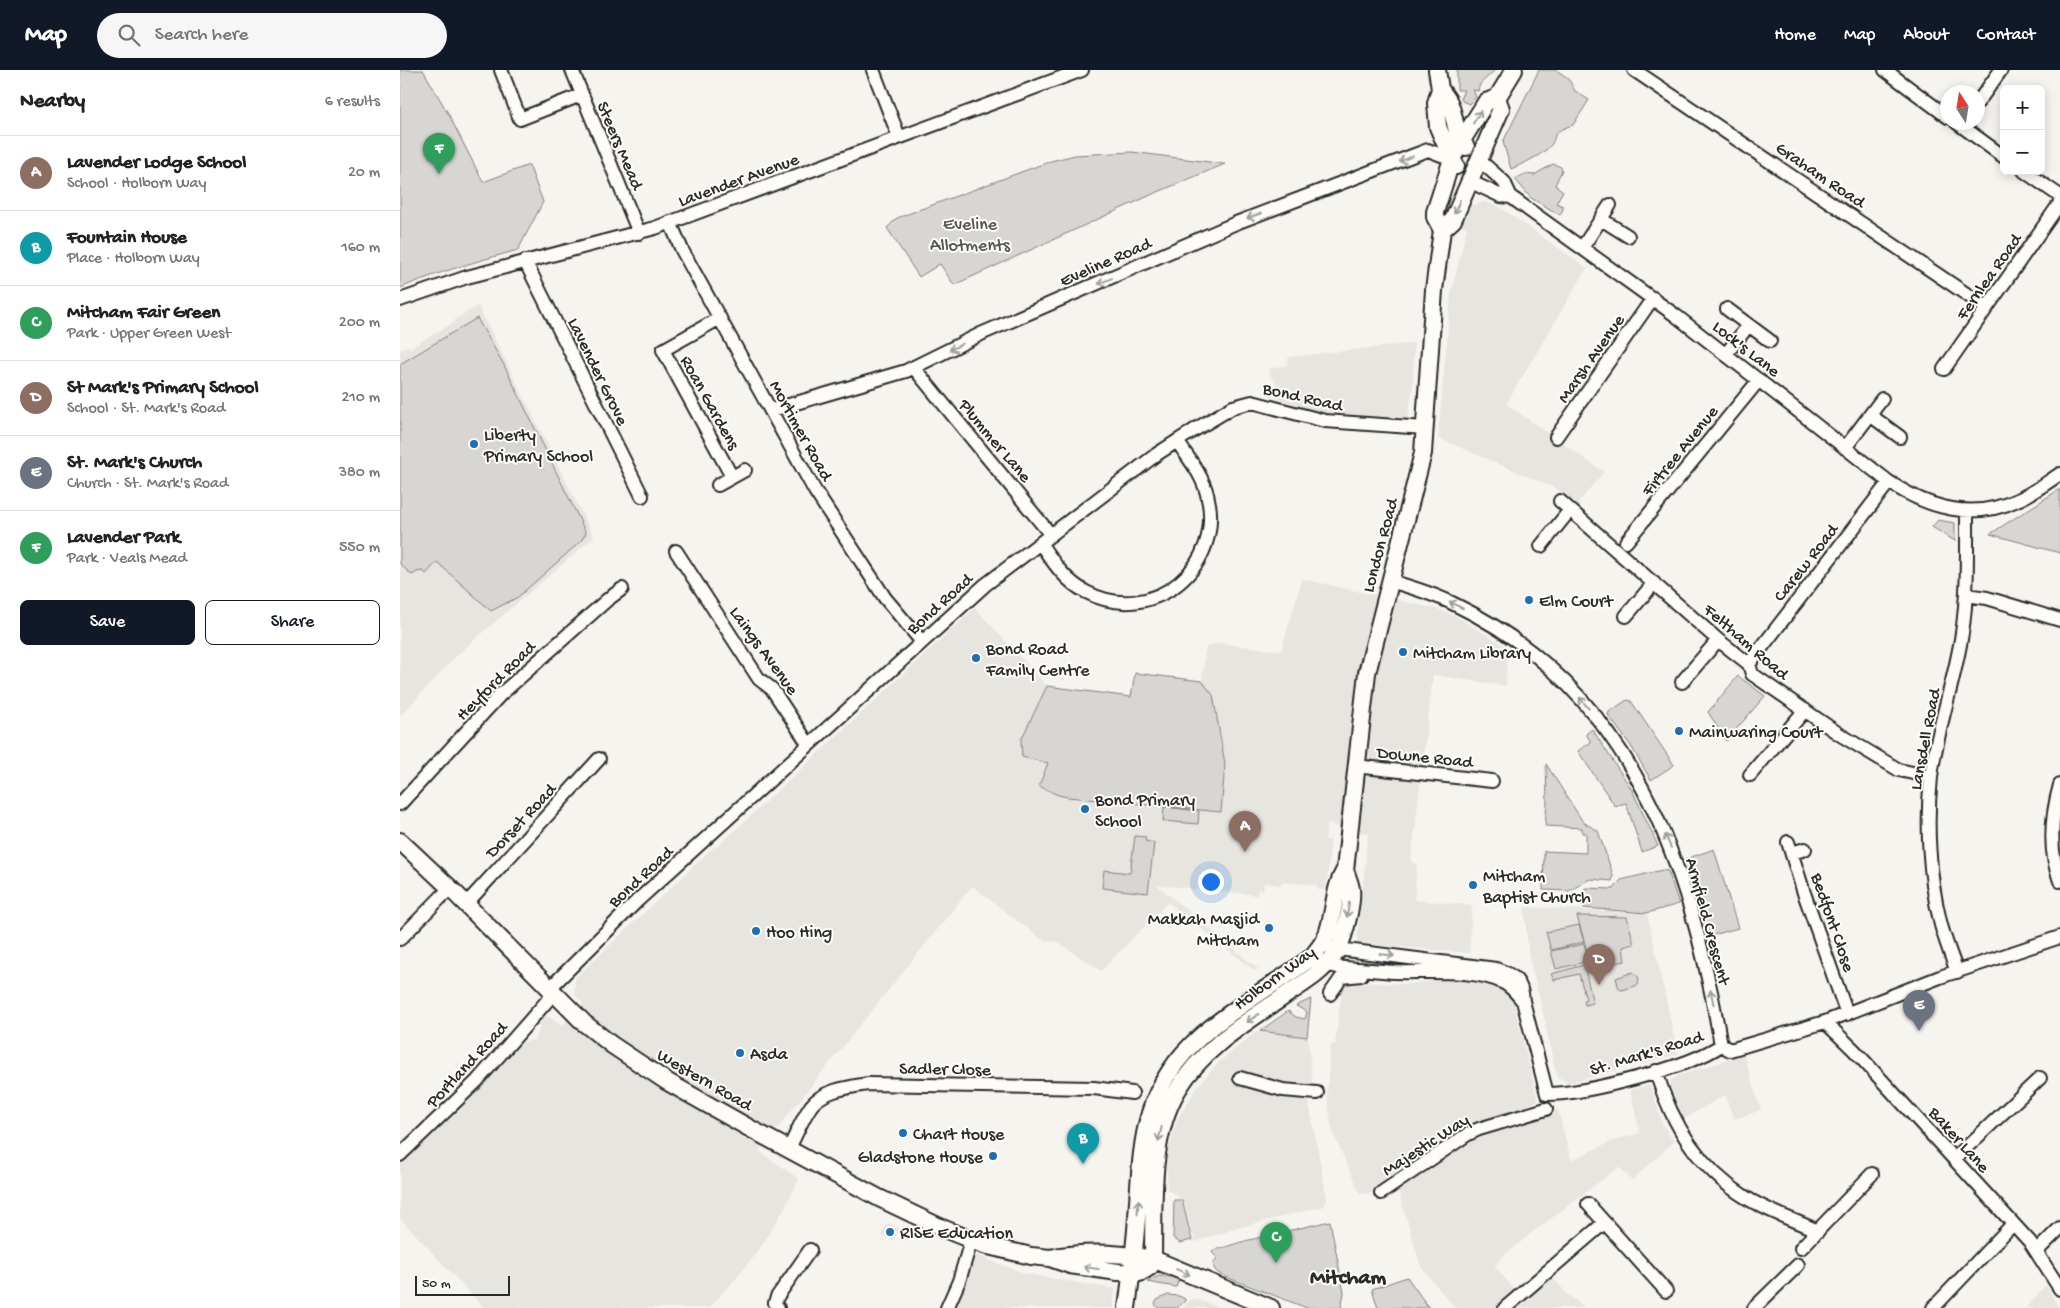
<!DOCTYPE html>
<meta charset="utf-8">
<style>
:root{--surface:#fff;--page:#f6f6f6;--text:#222;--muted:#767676;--line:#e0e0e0;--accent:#111827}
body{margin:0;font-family:"Gochi Hand",sans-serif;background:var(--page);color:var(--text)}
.controls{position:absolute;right:15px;top:15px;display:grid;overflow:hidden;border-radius:8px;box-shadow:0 2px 12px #0003}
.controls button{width:45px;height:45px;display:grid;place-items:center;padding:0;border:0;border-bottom:1px solid var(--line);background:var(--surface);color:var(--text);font:25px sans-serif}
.compass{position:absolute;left:1540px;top:15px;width:45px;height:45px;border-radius:50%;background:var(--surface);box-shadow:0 2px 12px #0003;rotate:348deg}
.scale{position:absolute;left:15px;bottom:12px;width:95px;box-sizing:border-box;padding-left:5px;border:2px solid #2b2b2b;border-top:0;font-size:14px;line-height:18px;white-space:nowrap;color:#2b2b2b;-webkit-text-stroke:4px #fdfcf7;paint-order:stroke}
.you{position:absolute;left:810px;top:811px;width:18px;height:18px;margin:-12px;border:4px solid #fff;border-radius:50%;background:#1a73e8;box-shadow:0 0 0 8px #1a73e833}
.badge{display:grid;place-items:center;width:32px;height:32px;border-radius:50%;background:var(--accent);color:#fff;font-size:16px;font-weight:700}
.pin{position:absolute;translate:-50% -41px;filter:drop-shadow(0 1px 2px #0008)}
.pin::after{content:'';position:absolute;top:26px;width:18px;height:15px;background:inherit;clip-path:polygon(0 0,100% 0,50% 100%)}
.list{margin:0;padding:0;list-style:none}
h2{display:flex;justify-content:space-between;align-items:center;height:65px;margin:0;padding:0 20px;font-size:21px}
h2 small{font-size:16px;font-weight:400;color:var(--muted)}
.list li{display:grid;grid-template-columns:32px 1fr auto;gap:15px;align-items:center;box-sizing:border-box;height:75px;padding:0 20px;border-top:1px solid var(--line)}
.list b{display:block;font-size:19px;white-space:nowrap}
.list p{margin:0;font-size:16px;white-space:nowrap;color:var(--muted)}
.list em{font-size:16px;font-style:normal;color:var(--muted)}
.actions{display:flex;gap:10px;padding:15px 20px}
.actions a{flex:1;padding:11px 0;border:1px solid var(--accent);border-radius:8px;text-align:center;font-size:18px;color:var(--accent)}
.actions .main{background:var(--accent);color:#fff}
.icon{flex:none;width:28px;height:28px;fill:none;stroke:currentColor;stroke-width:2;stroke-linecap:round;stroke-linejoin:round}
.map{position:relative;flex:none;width:1660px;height:1238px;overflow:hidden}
header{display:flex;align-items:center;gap:30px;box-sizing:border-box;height:70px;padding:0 25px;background:var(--accent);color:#fff}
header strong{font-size:24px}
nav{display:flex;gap:28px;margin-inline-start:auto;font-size:18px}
.search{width:350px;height:45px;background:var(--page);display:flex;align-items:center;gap:12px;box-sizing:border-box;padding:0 18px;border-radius:28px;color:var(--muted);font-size:19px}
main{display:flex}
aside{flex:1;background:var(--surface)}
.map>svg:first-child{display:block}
.built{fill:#e6e5e0}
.green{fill:#d7d6d2;stroke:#81807e}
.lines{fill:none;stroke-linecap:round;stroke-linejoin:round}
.minor-casing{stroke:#2b2b2b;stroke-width:16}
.major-casing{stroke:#2b2b2b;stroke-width:20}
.minor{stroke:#fdfcf7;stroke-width:12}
.major{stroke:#fdfcf7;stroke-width:16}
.oneway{stroke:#9e9e9b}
.poi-dot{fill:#1f6fb2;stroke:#fdfcf7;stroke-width:2}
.labels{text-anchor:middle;stroke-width:4;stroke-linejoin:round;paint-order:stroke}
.street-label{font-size:18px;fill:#2b2b2b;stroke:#fdfcf7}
.park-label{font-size:18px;fill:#565655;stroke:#fdfcf7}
.poi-label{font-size:18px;fill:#2b2b2b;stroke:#fdfcf7;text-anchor:start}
.district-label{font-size:22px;font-weight:bold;fill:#2b2b2b;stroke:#fdfcf7}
</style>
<header>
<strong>Map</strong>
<div class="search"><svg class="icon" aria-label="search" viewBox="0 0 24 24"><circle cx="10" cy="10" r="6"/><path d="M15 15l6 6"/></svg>Search here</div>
<nav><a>Home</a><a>Map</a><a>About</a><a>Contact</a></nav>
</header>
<main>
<aside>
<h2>Nearby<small>6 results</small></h2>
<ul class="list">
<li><span class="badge" style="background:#8d6e63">A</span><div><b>Lavender Lodge School</b><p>School · Holborn Way</p></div><em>20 m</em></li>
<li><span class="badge" style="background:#0f9aa8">B</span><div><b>Fountain House</b><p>Place · Holborn Way</p></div><em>160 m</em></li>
<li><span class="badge" style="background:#2e9e5b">C</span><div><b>Mitcham Fair Green</b><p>Park · Upper Green West</p></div><em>200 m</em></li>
<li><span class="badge" style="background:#8d6e63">D</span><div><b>St Mark's Primary School</b><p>School · St. Mark's Road</p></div><em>210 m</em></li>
<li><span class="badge" style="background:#6b7280">E</span><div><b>St. Mark's Church</b><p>Church · St. Mark's Road</p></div><em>380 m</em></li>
<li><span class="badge" style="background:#2e9e5b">F</span><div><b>Lavender Park</b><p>Park · Veals Mead</p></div><em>550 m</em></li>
</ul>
<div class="actions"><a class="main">Save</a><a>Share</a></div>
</aside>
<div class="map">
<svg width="1660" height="1238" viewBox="0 0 1660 1238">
<rect width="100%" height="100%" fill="#f5f4ef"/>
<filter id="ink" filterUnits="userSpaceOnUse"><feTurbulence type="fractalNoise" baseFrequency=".02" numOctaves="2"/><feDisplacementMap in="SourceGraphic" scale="10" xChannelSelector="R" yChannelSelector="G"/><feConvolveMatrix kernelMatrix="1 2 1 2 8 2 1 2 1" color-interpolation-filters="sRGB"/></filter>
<g filter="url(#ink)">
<path class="built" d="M1083,132L1098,136L1187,198L1106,334L1204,402L1177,434L1155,418L1038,368L1051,224L1067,157L1060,155L1068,137Z
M78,236L194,467L60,582L0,646V280L8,276L10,278L56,251L55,249Z
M1014,273L1013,316L1008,348L985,349L933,347L894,337L893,333L877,329L874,325L876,313L871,307L869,299L887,295L889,287Z
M902,509L1037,539L1055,546L1107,577L1106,616L1033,605L1011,792L1017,794L1014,830L1072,835L1069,883L957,873L968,764L927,754L925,770H931L926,820L917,819L918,815L881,812V815L864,813L863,821L858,820L857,825L757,815L858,899L855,901L768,832L701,901L658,872L644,871L572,816L359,1081L399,1109L385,1137L362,1175L340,1204L309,1238H84L0,1148V1095L102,995L120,973L134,970L138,964L140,953L145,947L148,946L162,956L183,933L175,925V908L315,776L317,777L575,538L647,616L731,627L735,603L802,611L806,577L819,573L881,581Z
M1124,837L1247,843L1278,984L1168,1013L1158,1007L1155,999L1142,938L1129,888Z
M1060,907L1091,913L1112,926L1138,1031L1066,1060L970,1124L960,1123L932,1061L927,1025L930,976L935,974L943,912L1007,914Z
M857,961L908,967L912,1011L908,1028L927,1129L924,1136L834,1159L795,1172L783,1130L767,1119V1084L777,1050L798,1016L819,992Z
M1344,985L1361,1040L1334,1049L1325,1025L1284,1049L1270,1016L1271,1010L1280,1005Z
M1250,1015L1263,1055L1274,1072L1232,1110L1219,1097L1129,1165L1101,1188L1095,1196L1124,1232L1153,1208L1167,1224L1185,1238H1055L1021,1197L997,1116L1078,1063L1139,1049L1158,1039L1171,1090L1213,1071L1240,1063L1230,1020Z
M487,1153L499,1159L493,1171L481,1165Z
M575,1185L626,1204L715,1219L713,1238H554Z
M1646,1215L1659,1238H1626Z
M793,1228L820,1238H782Z"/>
<path class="green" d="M0,0H23L49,45L83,112L129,95L143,132L118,180C78,191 38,202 0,218Z
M1057,0H1095L1080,14L1078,21L1073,20L1076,27L1069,34L1062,31L1061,27L1064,20H1057Z
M1139,0H1156L1168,8L1175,21L1189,30L1173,55C1146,63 1161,68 1146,80C1136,88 1122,94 1111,99L1103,72Z
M732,82L825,94L753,124L554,215L540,194L519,207L487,158L497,148L651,91L675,85Z
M1153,94L1161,97L1162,100L1155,115L1163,121L1156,133L1163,136V139L1160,145L1131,128L1115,109L1125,104L1134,105Z
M77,248L104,295L186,463L181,471L118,527L91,541L37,492L26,504L23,501L17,502L12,505L0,494V294Z
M1660,419V483L1590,464Z
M1538,450L1555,453V471L1532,457Z
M735,603L802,611L813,625L825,694L821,742L668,727L658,725L639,716L648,693L622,687L621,670L647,616L731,627Z
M1338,606L1365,626L1326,671L1308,642Z
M1227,630L1231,631L1274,695L1251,710L1231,676L1208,645L1209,642Z
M1192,659L1232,720L1258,776L1242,782L1226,733L1215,736L1178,681L1191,672L1186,664Z
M1146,694L1183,752L1198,761L1213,805L1212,811L1190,809L1169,821L1143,820L1144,781L1186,783V763H1182V758L1145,756L1147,732Z
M764,737L799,741L798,754L763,751Z
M735,766L746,767L745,771L754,773L748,823L702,818L704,800L730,803Z
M1314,779L1338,858L1310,866L1286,789Z
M1262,800L1268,801L1279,834L1247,843L1184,838L1185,818L1214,819L1221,810Z
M1177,846L1227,847L1234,874L1223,877L1225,891L1192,898Z
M1179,855L1184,872L1151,880L1146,862Z
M1184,874L1189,891L1156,899L1151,881Z
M1184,895L1193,933L1185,935L1184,930L1186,929L1179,904L1154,910L1151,904Z
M1233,902L1239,908L1238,915L1223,920L1219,919L1216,908Z
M911,929L907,967L860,961L888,941L896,947L905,949L907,942L896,936Z
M774,1130H782L792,1170L780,1173L773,1168Z
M930,1151L944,1223L941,1238H907L826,1207C818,1203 812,1201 814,1192L817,1188L812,1182L815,1180L845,1171Z
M759,1206H766L779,1209L776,1217L747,1212Z
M1007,1207L1029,1238H978L972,1219Z
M768,1225L779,1226L785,1229V1231L777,1238H758L755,1234L757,1230Z"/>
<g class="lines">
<g class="minor-casing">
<path id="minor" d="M101,0L120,49L181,25
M172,0L239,163
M473,0L499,67
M1234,0L1587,238
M1485,0L1548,47
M1578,32L1601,0
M1556,52L1604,87
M1078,89L1104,112L1111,127
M1624,101L1660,126
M1069,111L1101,126L1111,127L1275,245L1489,412C1528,438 1573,451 1617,430C1632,424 1646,413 1660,404
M1201,149L1228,166
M270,152L282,180L415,421L485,528L522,572
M1182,178L1210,135
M125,191L242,426
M0,230L67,207L255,158L682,0
M1327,239L1370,271
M320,248L263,280L332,407
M1326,284L1348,256
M514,298L651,465
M1544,299L1660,133
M372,340L506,301L583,263L836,153L1017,84L1028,80L1052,89
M1470,345L1500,367
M1156,367L1253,228
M1445,378L1482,329
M318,415L345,400
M1160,431L1318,570L1349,594L1352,604L1439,664L1499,700L1531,707
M1226,472L1359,310
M640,473C653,492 665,511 686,522C753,557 826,496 807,424C802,404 788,388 777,371
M1141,476L1170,440
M276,481L359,609L372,619L409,675
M990,511C1011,517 1034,524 1054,534C1232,619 1290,794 1321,975
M1566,525L1587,528L1660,550
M1226,546L1254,513
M1349,594L1489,412
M1282,612L1318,570
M955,696L1092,711
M1350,705L1405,640
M1660,715C1651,747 1648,779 1660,811
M0,734L100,625L207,530L222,519
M1388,772L1404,823L1447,944
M1392,783L1405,779
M66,834L199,689
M0,869L50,818
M930,878L1096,899C1114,905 1122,911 1123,931L1147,1024C1185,1024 1291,997 1321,975
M922,891C932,898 947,898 959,899C971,900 982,901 994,902C1025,903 1076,898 1104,913C1112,917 1117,924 1123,931
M1557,902C1551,885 1544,868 1540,851C1529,806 1526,754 1531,707C1537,658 1555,611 1562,563C1568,523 1567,482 1567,441
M149,919L237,831L585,515L757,384L796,359L833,337L852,332L925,351L1025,358
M930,924L942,907L961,905
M1425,952L1454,980L1630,1172L1660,1219
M1321,975L1330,980L1425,952L1540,907L1660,867
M1256,1001C1271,1053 1299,1098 1345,1127C1367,1141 1394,1150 1418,1161
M840,1008L883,1020L917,1023
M389,1078C396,1065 402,1049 411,1036C423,1020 449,1017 468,1014L694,1018L732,1023
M0,1085L77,1011L154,923
M1554,1089L1640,1008
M981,1123L1068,1064L1079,1059L1146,1039
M1188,1134L1266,1221
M1401,1178L1472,1104
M1637,1181L1660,1158
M378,1238L375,1233L377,1227L410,1180
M547,1238L559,1211L571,1171
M1105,1238L1204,1153
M1354,1238L1398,1195
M1533,1238L1613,1154"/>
</g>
<g class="major-casing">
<path id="major" d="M1037,0L1040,19L1036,33L1038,57L1052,89L1056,96
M1040,19C1043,23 1047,28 1049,32C1056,48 1054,64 1066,77
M1042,160L1053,150L1101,39L1097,28
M0,771L50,818L184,953L212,975L266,1011L351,1059L479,1128L542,1158L584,1175L631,1186L650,1188L670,1195L718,1202L740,1203L750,1197L753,1189C754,1134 749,1067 778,1019C804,976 849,951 889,923C905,912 921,903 933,887C943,875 953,834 951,819C950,813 947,806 945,800L967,603L1023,383L1034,220L1042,160L1035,147V142L1052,89L1061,72L1086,32L1097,28L1114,0
M650,1188C684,1181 719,1183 753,1189L871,1238
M727,1238C731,1208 735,1178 737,1147C742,1074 741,1019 801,966C835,936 876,914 912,887C918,879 924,873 927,864C935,843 933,819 945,800"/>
</g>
<use href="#minor" class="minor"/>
<use href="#major" class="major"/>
</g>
<defs><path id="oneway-shaft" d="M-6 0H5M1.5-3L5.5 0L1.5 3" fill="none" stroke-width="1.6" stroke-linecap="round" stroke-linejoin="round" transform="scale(1.25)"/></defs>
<g class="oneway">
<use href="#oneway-shaft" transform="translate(1077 47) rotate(-59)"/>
<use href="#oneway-shaft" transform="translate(1006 89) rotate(158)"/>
<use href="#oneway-shaft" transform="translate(1057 137) rotate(112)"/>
<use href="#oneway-shaft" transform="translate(854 146) rotate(160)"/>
<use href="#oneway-shaft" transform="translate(705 211) rotate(157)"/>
<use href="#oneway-shaft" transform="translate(556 277) rotate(153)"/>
<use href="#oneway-shaft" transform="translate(1056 535) rotate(-154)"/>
<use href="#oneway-shaft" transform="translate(1184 633) rotate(-130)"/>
<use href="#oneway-shaft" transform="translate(1268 771) rotate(-113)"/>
<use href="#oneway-shaft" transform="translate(948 840) rotate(98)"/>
<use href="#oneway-shaft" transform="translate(987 885) rotate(7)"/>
<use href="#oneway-shaft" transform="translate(1312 927) rotate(-102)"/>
<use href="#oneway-shaft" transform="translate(853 948) rotate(146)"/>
<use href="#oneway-shaft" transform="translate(760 1064) rotate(103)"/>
<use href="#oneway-shaft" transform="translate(738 1137) rotate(-86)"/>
<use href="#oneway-shaft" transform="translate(691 1198) rotate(-172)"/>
<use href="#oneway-shaft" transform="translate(783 1202) rotate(23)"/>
</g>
</g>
<g class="poi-dot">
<circle cx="74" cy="374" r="5"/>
<circle cx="1129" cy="530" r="5"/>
<circle cx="1003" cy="582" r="5"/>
<circle cx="576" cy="588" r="5"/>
<circle cx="1279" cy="661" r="5"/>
<circle cx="685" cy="739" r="5"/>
<circle cx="1073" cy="815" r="5"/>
<circle cx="869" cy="858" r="5"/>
<circle cx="356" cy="861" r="5"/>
<circle cx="340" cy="983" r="5"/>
<circle cx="503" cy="1063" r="5"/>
<circle cx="593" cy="1086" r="5"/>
<circle cx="490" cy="1162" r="5"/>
</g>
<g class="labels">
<g class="street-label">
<text transform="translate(221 75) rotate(67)" y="6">Steers Mead</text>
<text transform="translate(1421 104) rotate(34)" y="6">Graham Road</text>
<text transform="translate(338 109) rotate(-20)" y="6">Lavender Avenue</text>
<text transform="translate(705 191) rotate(-24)" y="6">Eveline Road</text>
<text transform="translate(1588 206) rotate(-55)" y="6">Fernlea Road</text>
<text transform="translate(1347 278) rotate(38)" y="6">Lock's Lane</text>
<text transform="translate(1190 288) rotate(-55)" y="6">Marsh Avenue</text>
<text transform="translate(199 301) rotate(64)" y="6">Lavender Grove</text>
<text transform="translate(903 326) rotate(13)" y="6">Bond Road</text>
<text transform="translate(311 332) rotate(61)" y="6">Roan Gardens</text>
<text transform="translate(402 360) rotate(61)" y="6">Mortimer Road</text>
<text transform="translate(596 370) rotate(50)" y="6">Plummer Lane</text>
<text transform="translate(1279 380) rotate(-51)" y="6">Firtree Avenue</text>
<text transform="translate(979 475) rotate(-75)" y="6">London Road</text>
<text transform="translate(1405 492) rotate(-52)" y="6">Carew Road</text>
<text transform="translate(539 533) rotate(-42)" y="6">Bond Road</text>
<text transform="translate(1347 571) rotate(41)" y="6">Feltham Road</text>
<text transform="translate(365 580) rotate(54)" y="6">Laings Avenue</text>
<text transform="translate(95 610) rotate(-45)" y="6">Heyford Road</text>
<text transform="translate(1524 669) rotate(-79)" y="6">Lansdell Road</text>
<text transform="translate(1025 686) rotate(6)" y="6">Downe Road</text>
<text transform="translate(120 750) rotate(-47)" y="6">Dorset Road</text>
<text transform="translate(240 806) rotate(-43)" y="6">Bond Road</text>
<text transform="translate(1309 851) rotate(75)" y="6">Armfield Crescent</text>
<text transform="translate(1434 852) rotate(71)" y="6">Bedfont Close</text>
<text transform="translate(874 907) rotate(-36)" y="6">Holborn Way</text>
<text transform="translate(1246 982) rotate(-17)" y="6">St. Mark's Road</text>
<text transform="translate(66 994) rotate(-47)" y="6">Portland Road</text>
<text transform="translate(545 998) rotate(1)" y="6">Sadler Close</text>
<text transform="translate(305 1009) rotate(30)" y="6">Western Road</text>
<text transform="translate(1560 1069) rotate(48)" y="6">Baker Lane</text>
<text transform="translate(1025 1074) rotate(-33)" y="6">Majestic Way</text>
</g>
<g class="park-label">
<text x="570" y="159">Eveline<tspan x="570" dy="21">Allotments</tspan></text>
</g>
<g class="poi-label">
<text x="84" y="370">Liberty<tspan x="84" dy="21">Primary School</tspan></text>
<text x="1139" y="536">Elm Court</text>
<text x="586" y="584">Bond Road<tspan x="586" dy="21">Family Centre</tspan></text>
<text x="1013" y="588">Mitcham Library</text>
<text x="1289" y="667">Mainwaring Court</text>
<text x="695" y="735">Bond Primary<tspan x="695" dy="21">School</tspan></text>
<text x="1083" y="811">Mitcham<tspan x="1083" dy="21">Baptist Church</tspan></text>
<text x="859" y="854" text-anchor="end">Makkah Masjid<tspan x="859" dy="21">Mitcham</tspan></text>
<text x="366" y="867">Hoo Hing</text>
<text x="350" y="989">Asda</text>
<text x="513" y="1069">Chart House</text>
<text x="583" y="1092" text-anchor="end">Gladstone House</text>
<text x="500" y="1168">RISE Education</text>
</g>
<g class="district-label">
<text x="948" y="1213">Mitcham</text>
</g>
</g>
</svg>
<div class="controls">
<button>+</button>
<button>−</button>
</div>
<svg class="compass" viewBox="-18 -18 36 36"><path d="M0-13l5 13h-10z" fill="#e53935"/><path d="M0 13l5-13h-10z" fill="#767676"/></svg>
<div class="scale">50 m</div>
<div class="you"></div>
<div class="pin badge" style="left:845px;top:782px;background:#8d6e63">A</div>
<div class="pin badge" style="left:683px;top:1094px;background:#0f9aa8">B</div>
<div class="pin badge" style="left:876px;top:1193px;background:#2e9e5b">C</div>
<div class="pin badge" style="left:1199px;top:915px;background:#8d6e63">D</div>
<div class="pin badge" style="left:1519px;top:961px;background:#6b7280">E</div>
<div class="pin badge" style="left:39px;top:104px;background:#2e9e5b">F</div>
</div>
</main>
